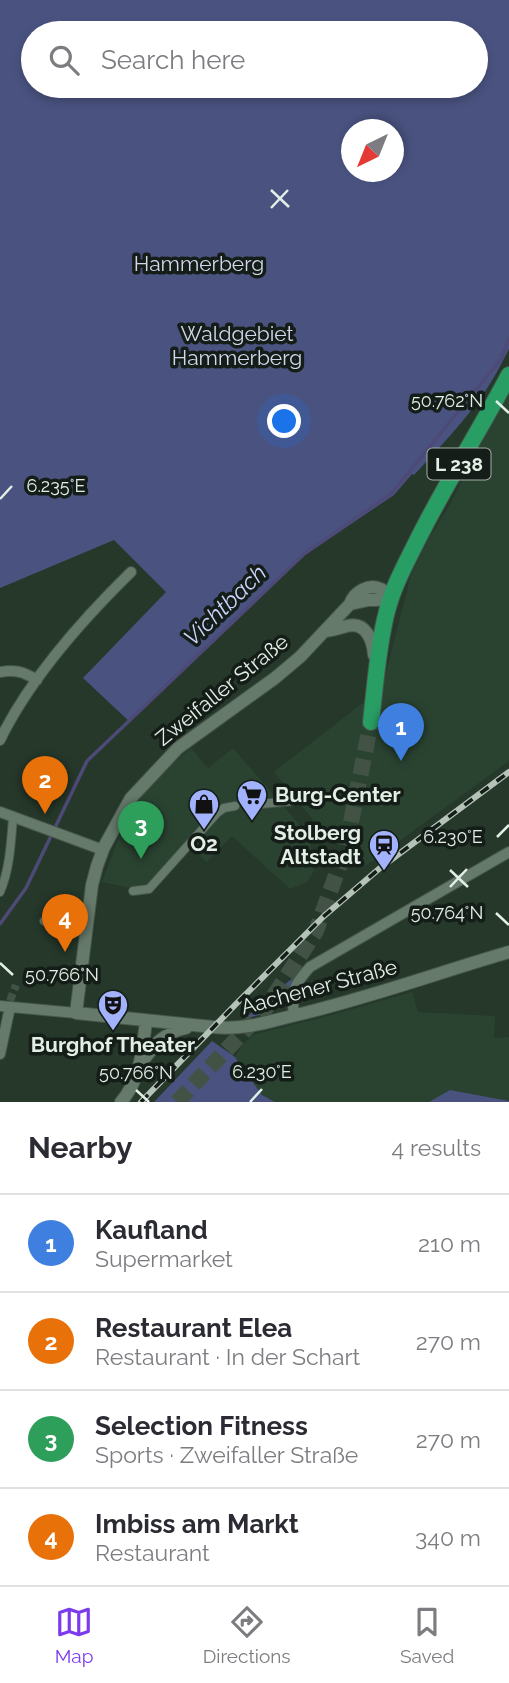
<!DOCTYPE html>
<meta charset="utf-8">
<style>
:root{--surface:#fff;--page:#f2f2f3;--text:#2b2b33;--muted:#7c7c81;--line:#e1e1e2;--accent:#7c3aed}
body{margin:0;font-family:Raleway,sans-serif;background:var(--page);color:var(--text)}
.compass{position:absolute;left:341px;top:119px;width:63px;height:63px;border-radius:50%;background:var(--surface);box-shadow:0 4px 10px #0003;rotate:223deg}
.you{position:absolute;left:285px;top:422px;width:24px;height:24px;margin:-18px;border:5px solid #fff;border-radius:50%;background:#1a73e8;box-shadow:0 0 0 10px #1a73e833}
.badge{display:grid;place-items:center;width:46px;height:46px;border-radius:50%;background:var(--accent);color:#fff;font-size:23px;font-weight:700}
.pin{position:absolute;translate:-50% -58px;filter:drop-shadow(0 2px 4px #0008)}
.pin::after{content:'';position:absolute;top:37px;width:24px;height:21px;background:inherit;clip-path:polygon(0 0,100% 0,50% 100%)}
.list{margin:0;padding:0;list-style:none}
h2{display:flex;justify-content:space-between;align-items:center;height:91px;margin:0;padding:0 28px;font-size:30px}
h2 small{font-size:23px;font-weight:400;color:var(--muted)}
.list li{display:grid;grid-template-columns:46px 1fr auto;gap:21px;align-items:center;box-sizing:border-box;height:98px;padding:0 28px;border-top:2px solid var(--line)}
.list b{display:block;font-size:26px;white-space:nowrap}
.list p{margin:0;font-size:23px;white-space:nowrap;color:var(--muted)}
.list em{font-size:23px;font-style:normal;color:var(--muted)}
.icon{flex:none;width:38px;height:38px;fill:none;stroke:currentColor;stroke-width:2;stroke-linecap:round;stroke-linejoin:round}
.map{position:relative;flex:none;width:509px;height:1102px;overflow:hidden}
.search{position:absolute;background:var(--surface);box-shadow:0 4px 10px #0003;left:21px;right:21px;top:21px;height:77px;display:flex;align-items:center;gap:18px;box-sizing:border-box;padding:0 24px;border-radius:38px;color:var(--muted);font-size:26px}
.sheet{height:483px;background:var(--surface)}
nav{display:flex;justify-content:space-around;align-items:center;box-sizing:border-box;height:98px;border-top:2px solid var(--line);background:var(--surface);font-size:19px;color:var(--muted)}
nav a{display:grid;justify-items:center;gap:4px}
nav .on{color:var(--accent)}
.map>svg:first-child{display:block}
.built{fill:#2a4331}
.green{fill:#4a5380;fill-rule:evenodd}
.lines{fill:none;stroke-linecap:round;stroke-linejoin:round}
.stream{stroke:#4d4a78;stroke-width:3.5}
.pedestrian-tunnel{stroke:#425346;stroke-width:8;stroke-dasharray:8 4;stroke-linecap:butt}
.primary-tunnel{stroke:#425346;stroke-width:16;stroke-dasharray:16 8;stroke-linecap:butt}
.pedestrian-casing{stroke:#45554a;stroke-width:10}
.minor-casing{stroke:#45554a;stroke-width:12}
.tertiary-casing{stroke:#45554a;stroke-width:14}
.primary-casing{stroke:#45554a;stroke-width:18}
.pedestrian{stroke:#657a6b;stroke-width:8}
.minor{stroke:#657a6b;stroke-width:10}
.tertiary{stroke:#657a6b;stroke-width:12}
.primary{stroke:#289d64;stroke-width:16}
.rail-casing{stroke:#b4c2b8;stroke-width:6}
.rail{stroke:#141d17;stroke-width:3.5;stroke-dasharray:10;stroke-linecap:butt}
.ticks{fill:none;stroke:#e3efe6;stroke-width:2.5}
.labels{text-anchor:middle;stroke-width:7;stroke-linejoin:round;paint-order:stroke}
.shield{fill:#141d17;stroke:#a5b0a8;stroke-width:2}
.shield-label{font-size:19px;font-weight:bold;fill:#e3efe6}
.park-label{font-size:21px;fill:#d2d7ec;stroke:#141d17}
.street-label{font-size:21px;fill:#e3efe6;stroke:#141d17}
.poi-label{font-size:21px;font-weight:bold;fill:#e3efe6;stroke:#141d17}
.water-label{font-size:23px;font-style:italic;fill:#cad4fe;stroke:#141d17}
.ticks-label{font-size:18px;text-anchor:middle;fill:#e3efe6;stroke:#141d17;stroke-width:7;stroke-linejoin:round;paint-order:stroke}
</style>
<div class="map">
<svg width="509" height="1102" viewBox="0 0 509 1102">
<rect width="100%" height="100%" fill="#25382a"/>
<path class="built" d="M509,391V761L364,867L348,846L340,840L329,839L274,772L382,688L411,575L430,536L448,508Z
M191,748L208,768L233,748L311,838L310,860L314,871L307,882L290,889L232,836L207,862L189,847L149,892L102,882L124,824L140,798L160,775Z
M412,992L418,1012L495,1016L494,1038L509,1037V1101L450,1090L429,1102H275L262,1095L235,1057L242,1045L253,1035L332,1015Z"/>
<path class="green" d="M0,0H509V349C502,362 496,375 488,387C467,419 440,447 414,475L412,474L394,495L305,555L130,722L83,678L166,592L114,540L0,588ZM476,33V86H33V33ZM351,130H393V172H351Z
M294,977L281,1005L266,1013L245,1019L257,1007Z
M212,1041L235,1057L262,1095L275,1102H154Z
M450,1090L509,1101V1102H429Z"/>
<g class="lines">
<path class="stream" d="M0,924L26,888L87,761L304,554L392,493L501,359L509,339"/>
<path class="pedestrian-tunnel" d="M52,924L72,929
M10,1001L16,985"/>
<path class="primary-tunnel" d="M177,1102L266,1008L316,931L346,847L371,722"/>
<g class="pedestrian-casing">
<path id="pedestrian" d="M250,805L292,801
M133,891L149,889L217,813L224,808L235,806
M0,892C10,869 11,841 13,817
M44,921L52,924
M72,929L86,933"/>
</g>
<g class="minor-casing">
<path id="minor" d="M0,672C15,669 24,672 37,680
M0,740C30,678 82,620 131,572
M0,812L103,850
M0,1006L76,1013
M294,1015C291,991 293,986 310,967L509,852
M0,1054L10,1007"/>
</g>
<g class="tertiary-casing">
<path id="tertiary" d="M391,598C388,595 385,591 381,589C369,583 354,592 350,604L300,657L275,678L178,748L131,798L104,847L97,866L92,885L76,1013L213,1027C242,1030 264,1023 292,1016C366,999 437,973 509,952
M350,604C357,603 361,601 368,600C378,600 380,601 391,598
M325,631C334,630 339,628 347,626C366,621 373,641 374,655
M142,1062C155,1044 163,1033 186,1028
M121,1102C141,1079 142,1051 146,1022"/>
</g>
<g class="primary-casing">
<path id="primary" d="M371,722C375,687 378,645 387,611C393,587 405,565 416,543C444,486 479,432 509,375"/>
</g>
<use href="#pedestrian" class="pedestrian"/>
<use href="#minor" class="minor"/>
<use href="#tertiary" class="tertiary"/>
<use href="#primary" class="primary"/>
<g class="rail-casing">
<path id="rail" d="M141,1102L236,1004L324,916L380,868L509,772"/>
</g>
<use href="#rail" class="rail"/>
</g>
<path class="ticks" d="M271,190L289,207M271,208L288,190M496,401L509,413M0,499L12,486M497,837L509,825M450,870L468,887M450,887L467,869M496,913L509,925M0,963L13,975M136,1090L149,1102M250,1102L262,1089"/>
<defs>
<g id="supermarket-pin" transform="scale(1.575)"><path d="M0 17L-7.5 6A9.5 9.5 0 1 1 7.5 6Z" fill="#a2b2fd" stroke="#141d17"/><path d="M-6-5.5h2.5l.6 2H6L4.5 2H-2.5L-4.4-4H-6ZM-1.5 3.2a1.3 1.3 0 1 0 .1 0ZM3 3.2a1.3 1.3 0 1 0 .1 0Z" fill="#111"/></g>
<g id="shop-pin" transform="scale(1.575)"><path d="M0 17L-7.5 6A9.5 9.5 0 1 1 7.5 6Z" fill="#a2b2fd" stroke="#141d17"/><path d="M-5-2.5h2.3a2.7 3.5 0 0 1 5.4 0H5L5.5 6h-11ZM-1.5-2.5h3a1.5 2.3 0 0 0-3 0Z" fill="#111"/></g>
<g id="station-pin" transform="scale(1.575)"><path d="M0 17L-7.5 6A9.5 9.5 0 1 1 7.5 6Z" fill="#a2b2fd" stroke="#141d17"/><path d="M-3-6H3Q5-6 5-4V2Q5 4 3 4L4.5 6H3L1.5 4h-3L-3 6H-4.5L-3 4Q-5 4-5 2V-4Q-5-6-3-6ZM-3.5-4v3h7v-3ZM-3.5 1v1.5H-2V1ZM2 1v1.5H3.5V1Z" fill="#111"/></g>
<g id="theatre-pin" transform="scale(1.575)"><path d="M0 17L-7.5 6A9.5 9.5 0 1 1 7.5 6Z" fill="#a2b2fd" stroke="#141d17"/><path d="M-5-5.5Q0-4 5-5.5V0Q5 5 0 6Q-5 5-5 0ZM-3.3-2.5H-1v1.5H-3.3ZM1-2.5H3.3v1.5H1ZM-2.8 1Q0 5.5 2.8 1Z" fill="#111"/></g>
</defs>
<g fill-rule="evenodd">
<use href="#supermarket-pin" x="252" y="795"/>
<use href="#shop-pin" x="204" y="804"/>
<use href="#station-pin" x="384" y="845"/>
<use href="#theatre-pin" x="113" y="1005"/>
</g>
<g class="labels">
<rect class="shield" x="427.5" y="448.5" width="63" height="31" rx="5"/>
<g class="shield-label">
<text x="459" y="471">L 238</text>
</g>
<g class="park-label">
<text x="199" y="271">Hammerberg</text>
<text x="237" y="341">Waldgebiet<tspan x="237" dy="24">Hammerberg</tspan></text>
</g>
<g class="street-label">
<text transform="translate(222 690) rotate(-39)" y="7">Zweifaller Straße</text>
<text transform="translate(319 987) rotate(-15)" y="7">Aachener Straße</text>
</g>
<g class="poi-label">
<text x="275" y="802" text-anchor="start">Burg-Center</text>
<text x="361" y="840" text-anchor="end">Stolberg<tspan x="361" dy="24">Altstadt</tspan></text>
<text x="204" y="851">O2</text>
<text x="113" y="1052">Burghof Theater</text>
</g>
<g class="water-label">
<text transform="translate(225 605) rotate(-44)" y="8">Vichtbach</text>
</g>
</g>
<g class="ticks-label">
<text x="447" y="407">50.762°N</text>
<text x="56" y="492">6.235°E</text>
<text x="453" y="843">6.230°E</text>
<text x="447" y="919">50.764°N</text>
<text x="62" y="981">50.766°N</text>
<text x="262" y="1078">6.230°E</text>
<text x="136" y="1079">50.766°N</text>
</g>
</svg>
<svg class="compass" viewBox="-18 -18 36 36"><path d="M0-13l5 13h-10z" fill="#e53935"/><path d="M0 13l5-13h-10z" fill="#7c7c81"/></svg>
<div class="you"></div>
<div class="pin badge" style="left:401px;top:761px;background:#3f7fe0">1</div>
<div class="pin badge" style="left:45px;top:814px;background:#e8710a">2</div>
<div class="pin badge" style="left:141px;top:859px;background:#2e9e5b">3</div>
<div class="pin badge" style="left:65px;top:952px;background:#e8710a">4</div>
<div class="search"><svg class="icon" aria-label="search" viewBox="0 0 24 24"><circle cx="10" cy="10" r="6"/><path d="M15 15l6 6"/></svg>Search here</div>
</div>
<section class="sheet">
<h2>Nearby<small>4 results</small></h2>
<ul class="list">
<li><span class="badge" style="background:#3f7fe0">1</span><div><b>Kaufland</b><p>Supermarket</p></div><em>210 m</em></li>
<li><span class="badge" style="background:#e8710a">2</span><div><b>Restaurant Elea</b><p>Restaurant · In der Schart</p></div><em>270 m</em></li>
<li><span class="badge" style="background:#2e9e5b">3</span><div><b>Selection Fitness</b><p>Sports · Zweifaller Straße</p></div><em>270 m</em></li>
<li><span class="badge" style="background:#e8710a">4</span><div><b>Imbiss am Markt</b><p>Restaurant</p></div><em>340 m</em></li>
</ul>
</section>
<nav>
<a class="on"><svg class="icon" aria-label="map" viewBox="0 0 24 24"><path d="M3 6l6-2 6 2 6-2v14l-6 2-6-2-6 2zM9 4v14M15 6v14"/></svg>Map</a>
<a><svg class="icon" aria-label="directions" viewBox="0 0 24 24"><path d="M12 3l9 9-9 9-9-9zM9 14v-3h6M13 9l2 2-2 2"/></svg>Directions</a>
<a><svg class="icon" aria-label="saved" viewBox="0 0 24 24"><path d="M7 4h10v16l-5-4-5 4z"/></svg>Saved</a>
</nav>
